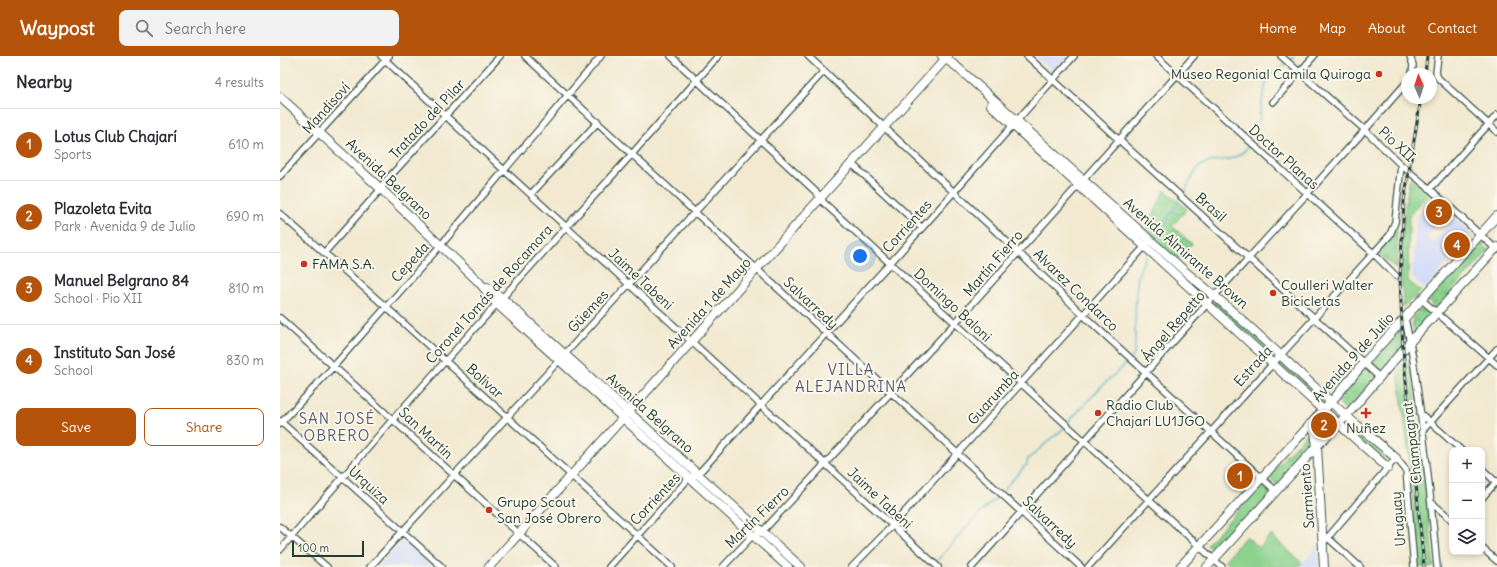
<!DOCTYPE html>
<meta charset="utf-8">
<style>
:root{--surface:#fff;--page:#f2f2f3;--text:#2b2b33;--muted:#7c7c81;--line:#e1e1e2;--accent:#b45309}
body{margin:0;font-family:Delius,sans-serif;background:var(--page);color:var(--text)}
.controls{position:absolute;right:12px;bottom:12px;display:grid;overflow:hidden;border-radius:8px;box-shadow:0 2px 6px #0003}
.controls button{width:36px;height:36px;display:grid;place-items:center;padding:0;border:0;border-bottom:1px solid var(--line);background:var(--surface);color:var(--text);font:20px sans-serif}
.compass{position:absolute;left:1121px;top:12px;width:36px;height:36px;border-radius:50%;background:var(--surface);box-shadow:0 2px 6px #0003;rotate:357deg}
.scale{position:absolute;left:12px;bottom:10px;width:72px;box-sizing:border-box;padding-left:4px;border:2px solid #1f3d34;border-top:0;font-size:11px;line-height:14px;white-space:nowrap;color:#1f3d34;-webkit-text-stroke:3px #fbf7ec;paint-order:stroke}
.you{position:absolute;left:580px;top:200px;width:14px;height:14px;margin:-10px;border:3px solid #fff;border-radius:50%;background:#1a73e8;box-shadow:0 0 0 6px #1a73e833}
.badge{display:grid;place-items:center;width:26px;height:26px;border-radius:50%;background:var(--accent);color:#fff;font-size:13px;font-weight:700}
.pin{position:absolute;translate:-50% -50%;border:2px solid #fff;box-shadow:0 1px 4px #0006}
.list{margin:0;padding:0;list-style:none}
h2{display:flex;justify-content:space-between;align-items:center;height:52px;margin:0;padding:0 16px;font-size:17px}
h2 small{font-size:13px;font-weight:400;color:var(--muted)}
.list li{display:grid;grid-template-columns:26px 1fr auto;gap:12px;align-items:center;box-sizing:border-box;height:72px;padding:0 16px;border-top:1px solid var(--line)}
.list b{display:block;font-size:15px;white-space:nowrap}
.list p{margin:0;font-size:13px;white-space:nowrap;color:var(--muted)}
.list em{font-size:13px;font-style:normal;color:var(--muted)}
.actions{display:flex;gap:8px;padding:12px 16px}
.actions a{flex:1;padding:9px 0;border:1px solid var(--accent);border-radius:8px;text-align:center;font-size:14px;color:var(--accent)}
.actions .main{background:var(--accent);color:#fff}
.icon{flex:none;width:22px;height:22px;fill:none;stroke:currentColor;stroke-width:2;stroke-linecap:round;stroke-linejoin:round}
.map{position:relative;flex:none;width:1217px;height:511px;overflow:hidden}
header{display:flex;align-items:center;gap:24px;box-sizing:border-box;height:56px;padding:0 20px;background:var(--accent);color:#fff}
header strong{font-size:19px}
nav{display:flex;gap:22px;margin-inline-start:auto;font-size:14px}
.search{width:280px;height:36px;background:var(--page);display:flex;align-items:center;gap:10px;box-sizing:border-box;padding:0 14px;border-radius:8px;color:var(--muted);font-size:15px}
main{display:flex}
aside{flex:1;background:var(--surface)}
.map>svg:first-child{display:block}
.built{fill:#d0daf9}
.grass{fill:#8ad28d;stroke:#548860}
.park{fill:url(#park-crowns);stroke:#548860}
.lines{fill:none;stroke-linecap:round;stroke-linejoin:round}
.stream{stroke:#49b5c5;stroke-width:1.5}
.street-casing{stroke:#3f574b;stroke-width:8}
.secondary-casing{stroke:#3f574b;stroke-width:10}
.street{stroke:#fff;stroke-width:5.5}
.secondary{stroke:#fff;stroke-width:8}
.rail-casing{stroke:#1f3d34;stroke-width:3}
.rail{stroke:#fbf7ec;stroke-width:1.5;stroke-dasharray:4.5;stroke-linecap:butt}
.poi-dot{fill:#c8321e;stroke:#fbf7ec;stroke-width:1.5}
.labels{text-anchor:middle;stroke-width:4;stroke-linejoin:round;paint-order:stroke}
.poi-label{font-size:14px;fill:#1f3d34;stroke:#fbf7ec;text-anchor:start}
.street-label{font-size:14px;fill:#1f3d34;stroke:#fbf7ec}
.neighbourhood-label{font-size:15px;letter-spacing:1px;fill:#565e72;stroke:#fbf7ec}
</style>
<header>
<strong>Waypost</strong>
<div class="search"><svg class="icon" aria-label="search" viewBox="0 0 24 24"><circle cx="10" cy="10" r="6"/><path d="M15 15l6 6"/></svg>Search here</div>
<nav><a>Home</a><a>Map</a><a>About</a><a>Contact</a></nav>
</header>
<main>
<aside>
<h2>Nearby<small>4 results</small></h2>
<ul class="list">
<li><span class="badge">1</span><div><b>Lotus Club Chajarí</b><p>Sports</p></div><em>610 m</em></li>
<li><span class="badge">2</span><div><b>Plazoleta Evita</b><p>Park · Avenida 9 de Julio</p></div><em>690 m</em></li>
<li><span class="badge">3</span><div><b>Manuel Belgrano 84</b><p>School · Pio XII</p></div><em>810 m</em></li>
<li><span class="badge">4</span><div><b>Instituto San José</b><p>School</p></div><em>830 m</em></li>
</ul>
<div class="actions"><a class="main">Save</a><a>Share</a></div>
</aside>
<div class="map">
<svg width="1217" height="511" viewBox="0 0 1217 511">
<defs>
<pattern id="park-crowns" width="20" height="18" patternUnits="userSpaceOnUse"><rect width="20" height="18" fill="#8ad28d"/><path d="M2 6a3 3 0 1 1 6 0M12 15a3 3 0 1 1 6 0" fill="none" stroke="#70ac74"/></pattern>
</defs>
<rect width="100%" height="100%" fill="#fbf7ec"/>
<filter id="ink" filterUnits="userSpaceOnUse"><feTurbulence type="fractalNoise" baseFrequency=".025" numOctaves="2"/><feDisplacementMap in="SourceGraphic" scale="8" xChannelSelector="R" yChannelSelector="G"/><feConvolveMatrix kernelMatrix="1 2 1 2 8 2 1 2 1" color-interpolation-filters="sRGB"/></filter>
<filter id="wash" filterUnits="userSpaceOnUse"><feTurbulence type="fractalNoise" baseFrequency=".012" numOctaves="4" result="noise"/><feDisplacementMap in="SourceGraphic" scale="16" xChannelSelector="R" yChannelSelector="G"/><feGaussianBlur stdDeviation="0.9" result="paint"/><feColorMatrix in="noise" values="0 0 0 0 0 0 0 0 0 0 0 0 0 0 0 0 0 1.4 0 .05"/><feComposite in="paint" operator="in"/></filter>
<g filter="url(#wash)">
<rect width="100%" height="100%" fill="#f2e9d0"/>
<path class="built" d="M754,0H789L774,17Z
M1152,144L1170,159L1161,170L1158,168L1146,181L1152,187L1174,162L1192,178L1145,233L1132,222L1137,161Z
M123,484L151,511H98Z
M1038,489L1039,511H1019Z"/>
<path class="grass" d="M1130,122L1150,136L1129,159L1128,225L1141,235L1123,251C1120,208 1121,164 1130,122Z
M937,245L995,299L991,304L933,250Z
M1128,304L1131,305L1154,511H1137L1130,407L1118,314Z
M982,429L991,437L936,496L927,488Z
M991,479L1022,507L1017,511H951L944,505L966,480L979,492Z"/>
<path class="park" d="M885,134L907,153L892,170L912,188L896,205L865,175Z
M1117,173V213L1097,197Z
M1200,187L1205,190L1209,194L1158,251L1154,252L1150,247V242Z
M1141,254L1147,255L1150,260L1135,276C1131,268 1131,257 1141,254Z
M1120,274L1122,292L1099,317L1089,307Z
M1002,303L1043,346L1041,348L997,309Z
M1083,311L1095,321L1067,355L1056,345Z
M1043,360L1051,367V370L1042,379L1037,378L1036,368Z
M1068,367L1110,403L1106,408L1065,370Z
M1027,377H1030L1033,380V390L997,429L988,420Z"/>
<g class="lines">
<path class="stream" d="M1009,5L1014,0
M973,85C982,71 979,38 989,21C992,16 1001,12 1006,8
M904,138C907,131 915,113 922,109C938,100 955,110 970,88
M878,181L886,168L888,162L899,145
M852,301L854,299C857,273 853,247 858,221C859,214 863,207 866,200
M788,366L823,329L843,311L850,303
M723,434L747,408L748,403L784,372
M657,505L691,466L718,440"/>
</g>
</g>
<g filter="url(#ink)">
<g class="lines">
<g class="street-casing">
<path id="street" d="M101,0L225,115L658,511
M245,0L801,511
M391,0L537,137L544,147L942,511
M528,0L738,196L803,259L996,435
M747,0L1099,321
M876,0L1093,197L1116,220
M1001,0L1085,74L1121,109L1150,133L1217,194
M1130,0L1133,9L1132,18
M1158,0L1156,17L1158,22L1217,76
M993,46L1034,0
M572,108L642,172
M0,120L109,0
M1150,133L1217,59
M251,138L318,66
M0,158L106,251L392,511
M44,197L101,133L104,127L220,0
M1142,244L1217,309
M0,262L276,511
M1125,262C1128,278 1132,294 1134,310C1144,377 1151,444 1157,511
M1140,357L1181,394
M0,365L162,511
M0,368L54,310L160,190L321,0
M1142,375L1217,293
M1202,413L1217,427
M1202,442L1217,425
M1151,446L1172,464
M0,471L47,511
M1047,481L1080,511
M1043,487L1116,402L1126,414L1134,511
M1202,492L1217,505
M0,494L113,363L352,98L438,0
M90,511L544,15
M329,511L409,422L418,418L642,172L794,0
M443,511L473,479L482,476L675,267L914,0
M572,511L612,470L867,188
M692,511L927,248L1085,74L1127,26
M808,511L1110,179L1115,166L1121,109"/>
</g>
<g class="secondary-casing">
<path id="secondary" d="M662,0L677,11L908,218C959,258 1003,303 1051,346C1072,366 1094,383 1116,402
M0,41L101,133L199,226L217,248L508,511
M711,49L1043,354L1108,412
M207,231L222,242L521,511
M1030,368L1035,376L1037,390L1044,511
M209,511L668,0
M900,511L1051,346L1084,307L1217,160
M927,511L1037,390L1067,359L1129,287L1217,191"/>
</g>
<use href="#street" class="street"/>
<use href="#secondary" class="secondary"/>
<g class="rail-casing">
<path id="rail" d="M1145,18L1147,0
M1141,42L1124,145L1120,223L1123,294L1144,511"/>
</g>
<use href="#rail" class="rail"/>
</g>
</g>
<g class="poi-dot">
<circle cx="1099" cy="18" r="4"/>
<circle cx="24" cy="208" r="4"/>
<circle cx="993" cy="237" r="4"/>
<circle cx="818" cy="357" r="4"/>
<path d="M1084 351h4v4h4v4h-4v4h-4v-4h-4v-4h4z"/>
<circle cx="209" cy="454" r="4"/>
</g>
<g class="labels">
<g class="poi-label">
<text x="1091" y="23" text-anchor="end">Museo Regonial Camila Quiroga</text>
<text x="32" y="213">FAMA S.A.</text>
<text x="1001" y="234">Coulleri Walter<tspan x="1001" dy="16">Bicicletas</tspan></text>
<text x="826" y="354">Radio Club<tspan x="826" dy="16">Chajarí LU1JGO</tspan></text>
<text x="1086" y="377" text-anchor="middle">Nuñez</text>
<text x="217" y="451">Grupo Scout<tspan x="217" dy="16">San José Obrero</tspan></text>
</g>
<g class="street-label">
<text transform="translate(46 52) rotate(-48)" y="5">Mandisoví</text>
<text transform="translate(147 63) rotate(-47)" y="5">Tratado del Pilar</text>
<text transform="translate(1117 88) rotate(43)" y="5">Pio XII</text>
<text transform="translate(1004 101) rotate(42)" y="5">Doctor Planas</text>
<text transform="translate(109 123) rotate(43)" y="5">Avenida Belgrano</text>
<text transform="translate(931 151) rotate(42)" y="5">Brasil</text>
<text transform="translate(627 170) rotate(-48)" y="5">Corrientes</text>
<text transform="translate(906 197) rotate(41)" y="5">Avenida Almirante Brown</text>
<text transform="translate(130 206) rotate(-48)" y="5">Cepeda</text>
<text transform="translate(713 207) rotate(-49)" y="5">Martín Fierro</text>
<text transform="translate(361 223) rotate(43)" y="5">Jaime Tabeni</text>
<text transform="translate(796 234) rotate(44)" y="5">Alvarez Condarco</text>
<text transform="translate(209 238) rotate(-48)" y="5">Coronel Tomás de Rocamora</text>
<text transform="translate(429 247) rotate(-48)" y="5">Avenida 1 de Mayo</text>
<text transform="translate(531 247) rotate(43)" y="5">Salvarredy</text>
<text transform="translate(673 249) rotate(43)" y="5">Domingo Baloni</text>
<text transform="translate(308 255) rotate(-47)" y="5">Güemes</text>
<text transform="translate(893 270) rotate(-49)" y="5">Ángel Repetto</text>
<text transform="translate(1073 301) rotate(-48)" y="5">Avenida 9 de Julio</text>
<text transform="translate(973 310) rotate(-48)" y="5">Estrada</text>
<text transform="translate(205 325) rotate(42)" y="5">Bolivar</text>
<text transform="translate(713 341) rotate(-48)" y="5">Guarumba</text>
<text transform="translate(370 357) rotate(42)" y="5">Avenida Belgrano</text>
<text transform="translate(146 377) rotate(43)" y="5">San Martín</text>
<text transform="translate(1132 387) rotate(-97)" y="5">Champagnat</text>
<text transform="translate(89 429) rotate(42)" y="5">Urquiza</text>
<text transform="translate(1027 440) rotate(-94)" y="5">Sarmiento</text>
<text transform="translate(600 442) rotate(43)" y="5">Jaime Tabeni</text>
<text transform="translate(375 443) rotate(-47)" y="5">Corrientes</text>
<text transform="translate(477 461) rotate(-44)" y="5">Martín Fierro</text>
<text transform="translate(1118 463) rotate(-95)" y="5">Uruguay</text>
<text transform="translate(770 466) rotate(43)" y="5">Salvarredy</text>
</g>
<g class="neighbourhood-label">
<text x="571" y="319">VILLA<tspan x="571" dy="17">ALEJANDRINA</tspan></text>
<text x="57" y="368">SAN JOSÉ<tspan x="57" dy="17">OBRERO</tspan></text>
</g>
</g>
</svg>
<div class="controls">
<button>+</button>
<button>−</button>
<button><svg class="icon" aria-label="layers" viewBox="0 0 24 24"><path d="M12 4l9 5-9 5-9-5zM3 14l9 5 9-5"/></svg></button>
</div>
<svg class="compass" viewBox="-18 -18 36 36"><path d="M0-13l5 13h-10z" fill="#e53935"/><path d="M0 13l5-13h-10z" fill="#7c7c81"/></svg>
<div class="scale">100 m</div>
<div class="you"></div>
<div class="pin badge" style="left:960px;top:420px">1</div>
<div class="pin badge" style="left:1044px;top:369px">2</div>
<div class="pin badge" style="left:1159px;top:156px">3</div>
<div class="pin badge" style="left:1177px;top:189px">4</div>
</div>
</main>
